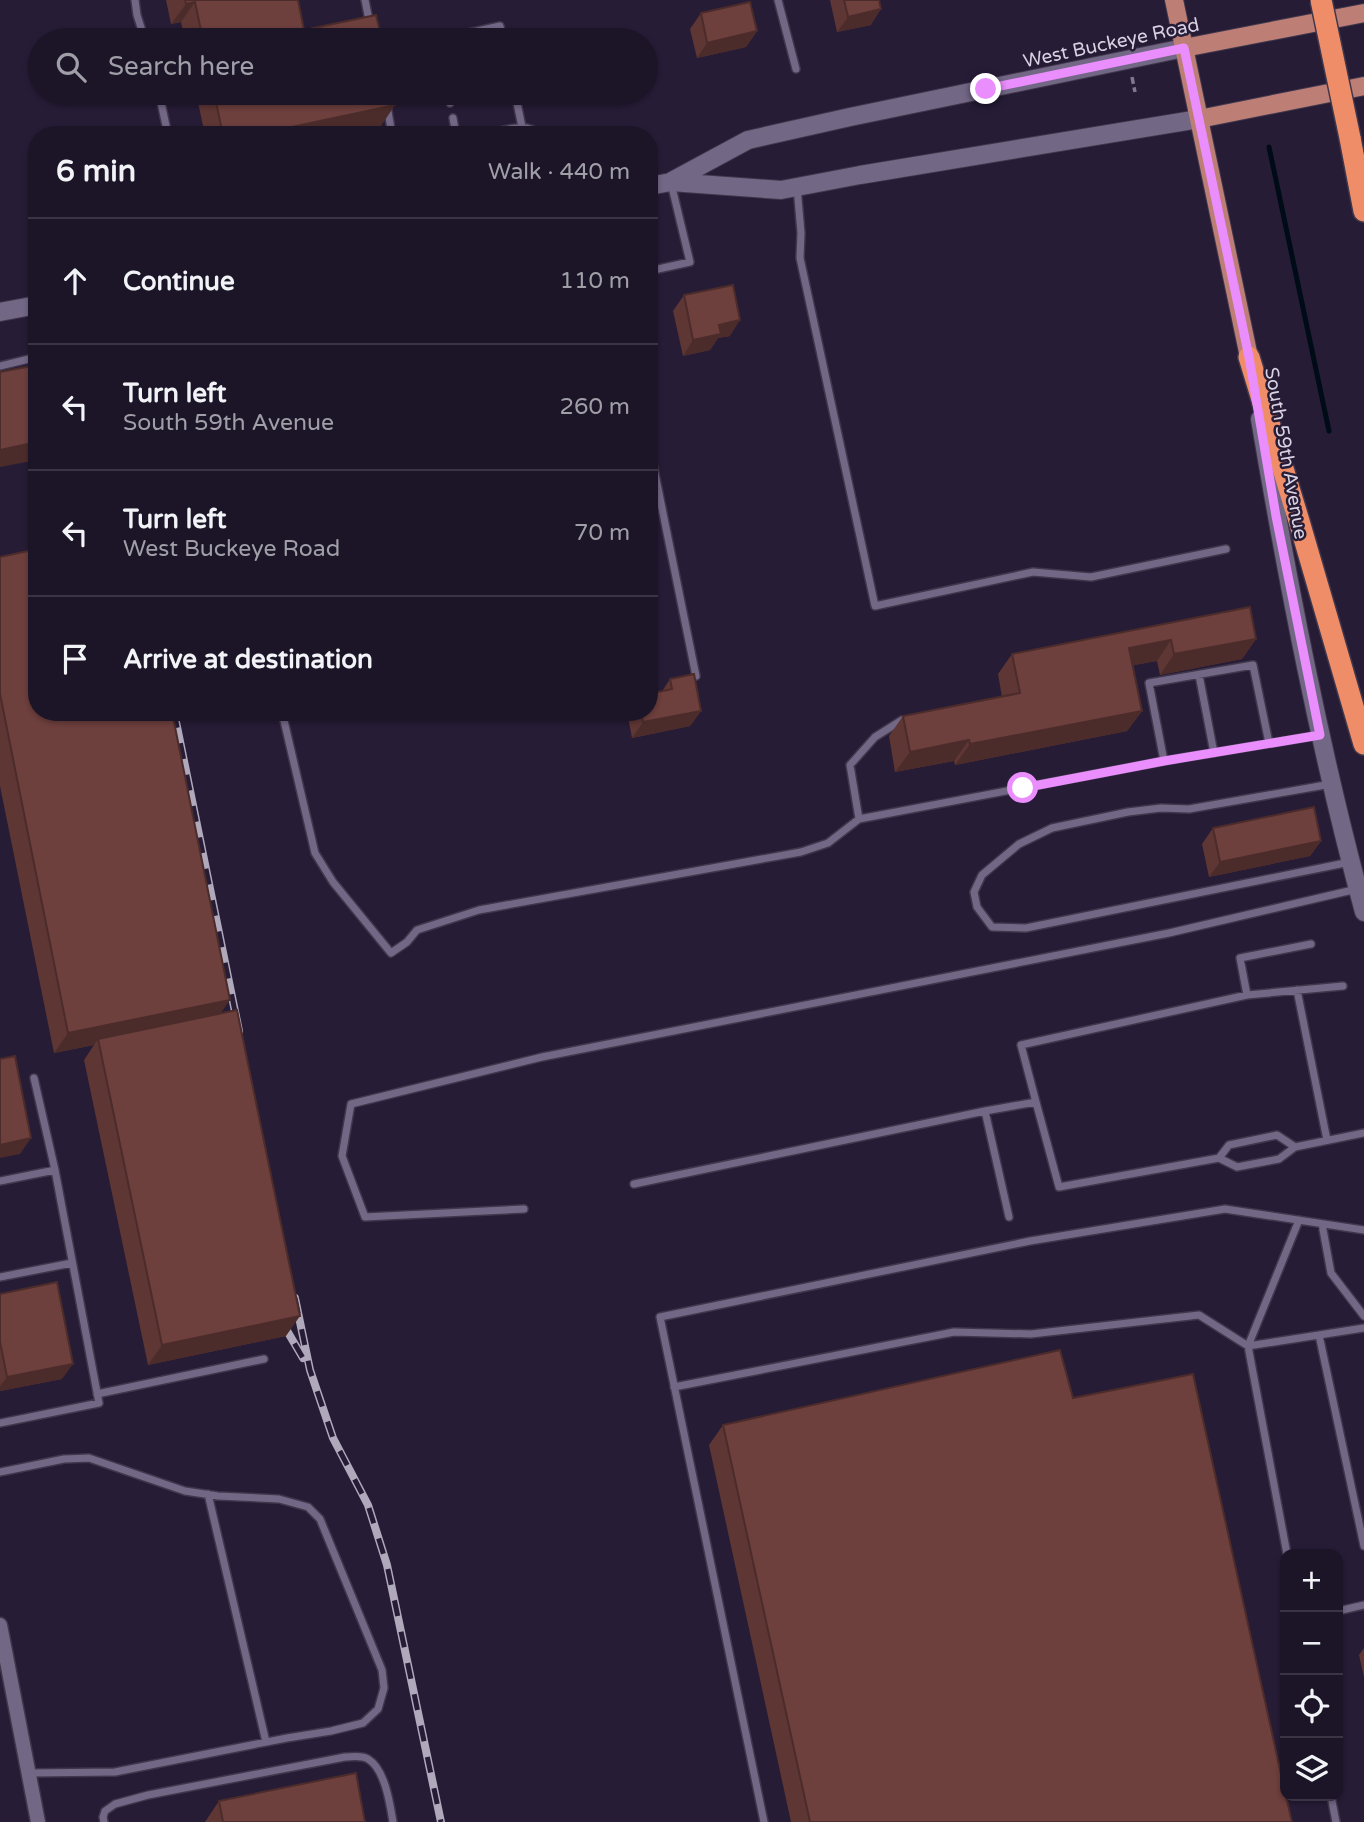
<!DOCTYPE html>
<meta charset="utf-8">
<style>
:root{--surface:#1c1528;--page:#292234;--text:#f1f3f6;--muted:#a09fa8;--line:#3a3445}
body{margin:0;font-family:"Varela Round",sans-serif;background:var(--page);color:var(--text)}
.controls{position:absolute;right:21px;bottom:21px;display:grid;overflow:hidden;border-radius:14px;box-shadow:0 2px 5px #0004}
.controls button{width:63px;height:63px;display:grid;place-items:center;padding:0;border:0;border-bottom:2px solid var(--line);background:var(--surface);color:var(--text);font:35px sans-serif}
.stop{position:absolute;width:21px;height:21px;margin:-16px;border:5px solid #ea8dfd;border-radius:50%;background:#fff}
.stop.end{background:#ea8dfd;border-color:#fff;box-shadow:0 2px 7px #0008}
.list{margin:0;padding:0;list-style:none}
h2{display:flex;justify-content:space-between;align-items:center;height:91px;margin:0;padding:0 28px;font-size:30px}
h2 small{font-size:23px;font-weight:400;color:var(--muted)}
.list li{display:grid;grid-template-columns:46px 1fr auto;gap:21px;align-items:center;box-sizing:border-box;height:126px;padding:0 28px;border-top:2px solid var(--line)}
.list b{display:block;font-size:26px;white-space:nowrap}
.list p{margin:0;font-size:23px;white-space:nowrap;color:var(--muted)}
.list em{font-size:23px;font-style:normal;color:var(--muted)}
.icon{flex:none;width:38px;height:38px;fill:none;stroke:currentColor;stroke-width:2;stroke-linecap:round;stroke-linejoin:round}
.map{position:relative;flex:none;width:1364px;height:1822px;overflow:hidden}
.search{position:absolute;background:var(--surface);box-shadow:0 2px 5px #0004;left:28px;top:28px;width:630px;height:77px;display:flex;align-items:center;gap:18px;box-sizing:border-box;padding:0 24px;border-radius:38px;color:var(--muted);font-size:26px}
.panel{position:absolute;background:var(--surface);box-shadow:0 2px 5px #0004;left:28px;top:126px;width:630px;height:595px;border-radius:28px}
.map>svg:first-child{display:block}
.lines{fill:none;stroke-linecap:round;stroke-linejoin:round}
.stream{stroke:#000b18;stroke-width:5}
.service-casing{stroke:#40374c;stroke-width:10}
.minor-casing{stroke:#40374c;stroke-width:17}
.secondary-casing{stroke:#40374c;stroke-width:20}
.primary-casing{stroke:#40374c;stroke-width:20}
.motorway-casing{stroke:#40374c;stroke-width:24}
.path{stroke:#80788e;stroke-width:3.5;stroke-dasharray:7 3.5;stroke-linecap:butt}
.service{stroke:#736786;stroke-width:7}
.minor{stroke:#736786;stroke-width:14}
.secondary{stroke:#736786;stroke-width:18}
.primary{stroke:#bd7e75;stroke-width:18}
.motorway{stroke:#ef8d69;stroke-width:21}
.rail-casing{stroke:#b0a9bc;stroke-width:8}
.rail{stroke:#261c36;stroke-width:5;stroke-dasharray:16;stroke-linecap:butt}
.motorway-bridge-casing{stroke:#40374c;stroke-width:24;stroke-linecap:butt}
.motorway-bridge{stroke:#ef8d69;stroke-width:21}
.wall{fill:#5e3634}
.shaded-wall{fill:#4c2c2b}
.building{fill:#6d3f3d;stroke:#4c2c2b;stroke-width:2}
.route{stroke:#ea8dfd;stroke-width:9}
.labels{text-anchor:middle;stroke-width:5;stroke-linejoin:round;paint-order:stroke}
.street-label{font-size:19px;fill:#d8d2e3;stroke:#261c36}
</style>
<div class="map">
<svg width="1364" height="1822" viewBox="0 0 1364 1822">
<rect width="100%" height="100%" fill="#261c36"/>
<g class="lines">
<path class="stream" d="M1269,147L1329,431"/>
<g class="service-casing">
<path id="service" d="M135,0L137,15L145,40
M365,0L373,40
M778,0L796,69
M437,40L500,26L503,40
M159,93L168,135
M385,93L392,135
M448,93L450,103
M515,93L522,127
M453,118L456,135
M483,135C499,132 527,120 539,135
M797,187L801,233L800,258L875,606L1033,572L1091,577L1226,549
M649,271L690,262L671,183
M0,366L37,357
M649,444L696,676
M1199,675L1214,753
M282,712L315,853L333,882L391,953L407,942L417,930L479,910L801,852L828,843L859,819
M906,720H902L875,737L850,765L859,819L1164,761L1320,735
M1164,761L1149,683L1253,665L1269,743
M1331,784L1189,809L1161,808L1128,812L1052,828L1019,844L982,875L974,892L977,907L992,927L1026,928L1350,862
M1297,990L1327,1140
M1247,995L1240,958L1311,944
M34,1078L55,1170
M1036,1102L1021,1045L1247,995L1343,986
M985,1111L1009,1217
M1219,1158L1229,1145L1277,1135L1295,1147
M0,1181L55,1170L99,1403L0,1423
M634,1184L985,1111L1036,1102L1059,1187L1219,1158L1237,1167L1279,1159L1295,1147L1364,1133
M524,1209L365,1217L342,1156L351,1104L542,1057L1169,933L1357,889
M1322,1224L1331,1273L1364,1316
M0,1277L72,1263
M1319,1335L1364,1546
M674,1387L954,1332L1031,1334L1199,1315L1248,1346L1364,1328
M97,1394L264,1359
M0,1472L64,1459L89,1458L185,1491L218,1496L279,1499L308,1507L320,1519L382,1670L384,1688L378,1709L363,1723L331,1731L287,1738L115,1772L29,1773
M208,1494L266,1742
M1287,1554L1248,1346L1299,1220
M1338,1611L1364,1605
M1331,1796L1336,1822
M104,1822L103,1817L105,1811L115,1804L148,1795L345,1757C352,1757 361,1755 368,1759C385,1769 390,1804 393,1822
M764,1822L660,1317L1030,1241L1225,1209L1364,1230"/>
</g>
<g class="minor-casing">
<path id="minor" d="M0,1625L38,1822"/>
</g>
<g class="secondary-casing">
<path id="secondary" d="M672,181L748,140L850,117L1184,48
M649,186L671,182L781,190L860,175L1199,119
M0,312L37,305
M1260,419C1288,584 1320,750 1364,912"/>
</g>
<g class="primary-casing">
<path id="primary" d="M1174,0L1249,357
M1184,48L1364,13
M1199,119L1364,86"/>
</g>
<g class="motorway-casing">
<path id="motorway" d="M1350,138L1364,211
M1249,357L1299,521L1364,744"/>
</g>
<path class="path" d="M1132,77L1135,92"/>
<use href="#service" class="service"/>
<use href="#minor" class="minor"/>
<use href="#secondary" class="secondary"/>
<use href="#primary" class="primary"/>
<use href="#motorway" class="motorway"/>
<g class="rail-casing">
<path id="rail" d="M174,712L239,1031
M295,1298L310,1370L333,1438L368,1505L387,1565L441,1822
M283,1314L286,1329L303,1358"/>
</g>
<use href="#rail" class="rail"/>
<g class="motorway-bridge-casing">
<path id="motorway-bridge" d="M1321,0L1350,138"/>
</g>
<use href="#motorway-bridge" class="motorway-bridge"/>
</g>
<path class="wall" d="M166,0H298L304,30L382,40H185L181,22L171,24Z
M830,0H879L871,25L837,32Z
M701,13L757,31L746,47L697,58L690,29Z
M196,93H393L381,126L338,135H205Z
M684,295L730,336L718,338L710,350L683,356L673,311Z
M0,557L221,1014L286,1336L148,1365L84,1060L94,1045L54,1053L0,786Z
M1250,607L1256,639L1242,659L1160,675L1157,661L1133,665L1142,711L1127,731L955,765L954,761L895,772L889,736L903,716L1002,697L998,674L1012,654Z
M670,679L701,711L690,726L632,738L627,712H649Z
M1213,828L1321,841L1310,856L1209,877L1202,844Z
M0,1294L62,1379L0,1391Z
M1073,1398L1292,1822H791L709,1445L723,1425Z
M1364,1648V1677L1359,1655Z
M219,1801L365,1822H205Z"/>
<path class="shaded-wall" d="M195,2L181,22L171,24L186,4Z
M881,9L871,25L837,32L848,17Z
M757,31L746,47L697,58L707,43Z
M395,105L381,126L338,135H254Z
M740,320L730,336L718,338L710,350L683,356L693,340L719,325Z
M37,442V460L0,467V450Z
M1256,639L1242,659L1160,675L1174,654Z
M1171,640L1157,661L1115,669L1129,648Z
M701,711L690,726L632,738L643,722Z
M1142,711L1127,731L955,765L970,744Z
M969,740L954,761L895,772L910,752Z
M1321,841L1310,856L1209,877L1220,862Z
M230,1000L216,1020L98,1039L94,1045L54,1053L68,1033Z
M31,1138L20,1154L0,1158V1145Z
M300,1316L286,1336L148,1365L162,1345Z
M73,1364L62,1379L0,1391V1386L7,1377Z"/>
<path class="building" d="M185,0H298L304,30L376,15L382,40H203L195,2L186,4Z
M844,0H879L881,9L848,17Z
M750,2L757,31L707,43L701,13Z
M214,93H393L395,105L254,135H223Z
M733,285L740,320L719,325L721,334L693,340L684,295Z
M37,365V442L0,450V372Z
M37,549V712H172L230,1000L68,1033L0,694V557Z
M1250,607L1256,639L1174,654L1171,640L1129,648L1142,711L970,744L969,740L910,752L903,716L1020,693L1012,654Z
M694,674L701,711L643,722L641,712H649V694L672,689L670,679Z
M1314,807L1321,841L1220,862L1213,828Z
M237,1010L300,1316L162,1345L98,1039Z
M15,1056L31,1138L0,1145V1059Z
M57,1282L73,1364L7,1377L0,1342V1294Z
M1060,1350L1073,1398L1193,1374L1285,1792V1796H1286L1292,1822H810L723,1425Z
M356,1773L365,1822H223L219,1801Z"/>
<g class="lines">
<path class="route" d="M986,89L1184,48L1249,357L1276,516L1320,735L1164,761L1023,788"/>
</g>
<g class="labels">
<g class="street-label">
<text transform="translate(1111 42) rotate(-12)" y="7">West Buckeye Road</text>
<text transform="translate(1287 453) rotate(80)" y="7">South 59th Avenue</text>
</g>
</g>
</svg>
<div class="controls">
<button>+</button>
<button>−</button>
<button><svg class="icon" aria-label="locate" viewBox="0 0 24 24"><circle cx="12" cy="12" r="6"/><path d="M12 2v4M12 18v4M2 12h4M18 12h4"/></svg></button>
<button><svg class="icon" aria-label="layers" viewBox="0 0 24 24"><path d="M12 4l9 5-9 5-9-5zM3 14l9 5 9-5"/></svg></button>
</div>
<div class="stop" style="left:1023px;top:788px"></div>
<div class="stop end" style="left:986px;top:89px"></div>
<div class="search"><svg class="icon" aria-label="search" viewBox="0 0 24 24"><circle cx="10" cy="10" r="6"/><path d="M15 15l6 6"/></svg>Search here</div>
<section class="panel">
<h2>6 min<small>Walk · 440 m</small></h2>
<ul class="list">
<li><svg class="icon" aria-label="ahead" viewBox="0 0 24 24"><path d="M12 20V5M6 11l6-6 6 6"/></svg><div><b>Continue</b></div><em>110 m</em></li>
<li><svg class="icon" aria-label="left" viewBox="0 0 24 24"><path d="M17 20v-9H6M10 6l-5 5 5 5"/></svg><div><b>Turn left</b><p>South 59th Avenue</p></div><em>260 m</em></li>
<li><svg class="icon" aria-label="left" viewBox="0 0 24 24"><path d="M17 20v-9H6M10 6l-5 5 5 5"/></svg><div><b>Turn left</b><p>West Buckeye Road</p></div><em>70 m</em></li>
<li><svg class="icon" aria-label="arrive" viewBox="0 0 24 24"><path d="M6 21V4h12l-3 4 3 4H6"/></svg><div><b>Arrive at destination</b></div></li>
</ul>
</section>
</div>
